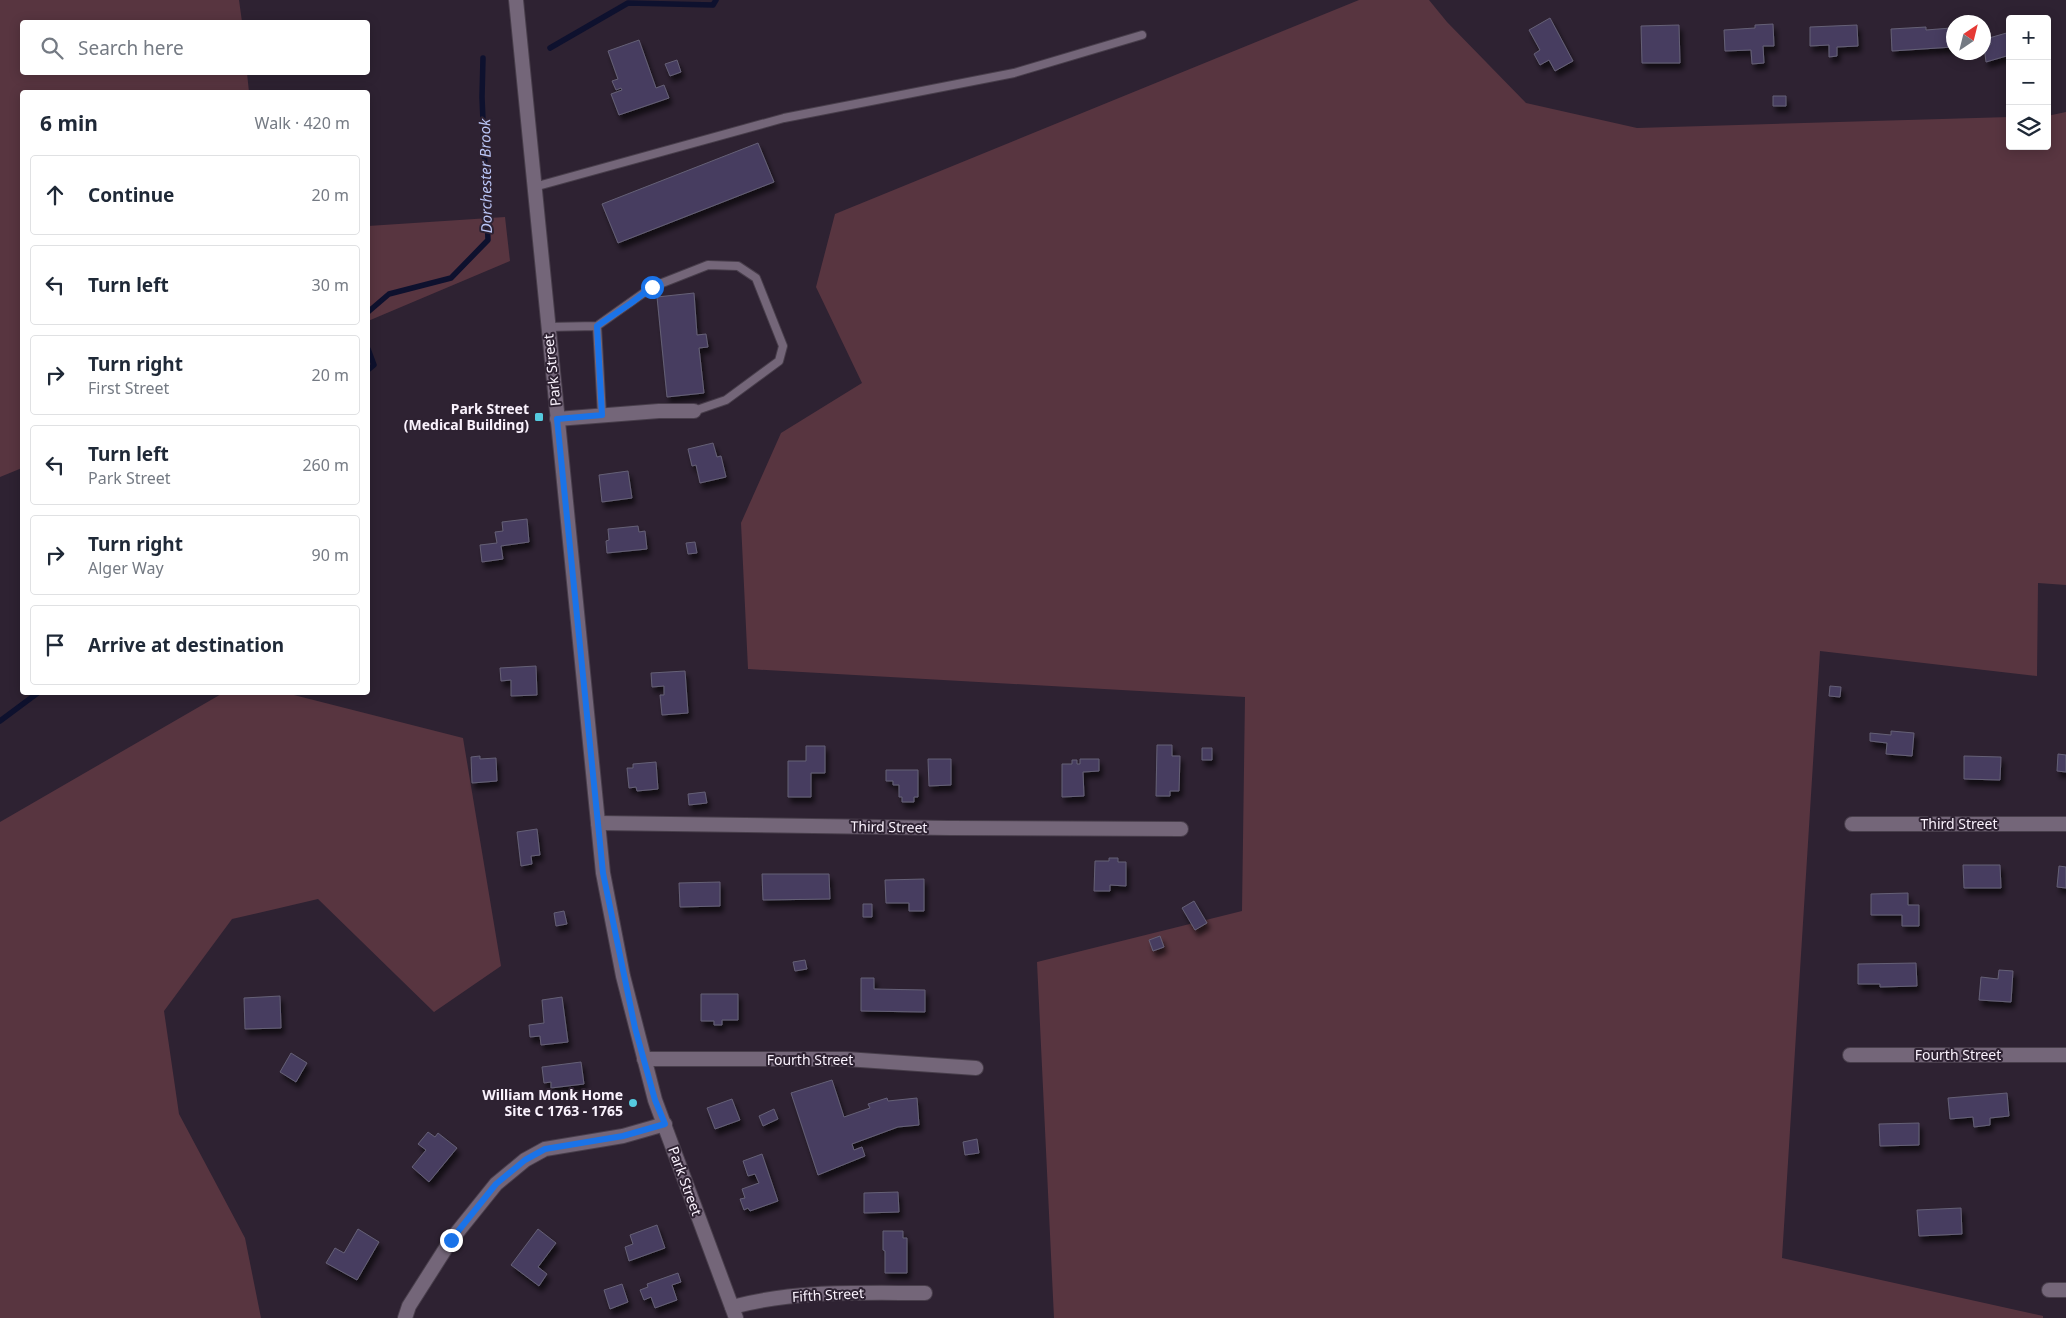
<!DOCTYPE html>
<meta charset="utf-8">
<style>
:root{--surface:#fff;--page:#f6f6f7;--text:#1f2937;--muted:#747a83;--line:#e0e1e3}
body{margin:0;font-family:"Noto Sans",sans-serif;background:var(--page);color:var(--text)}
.controls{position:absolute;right:15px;top:15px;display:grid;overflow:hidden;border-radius:5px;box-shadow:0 2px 12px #0003}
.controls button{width:45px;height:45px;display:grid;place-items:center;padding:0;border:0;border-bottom:1px solid var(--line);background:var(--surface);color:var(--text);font:25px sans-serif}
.compass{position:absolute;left:1946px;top:15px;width:45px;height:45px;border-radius:50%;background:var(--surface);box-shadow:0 2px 12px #0003;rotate:35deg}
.stop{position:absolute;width:15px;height:15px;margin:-11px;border:4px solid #1a73e8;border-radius:50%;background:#fff}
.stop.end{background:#1a73e8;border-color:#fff;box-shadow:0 1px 5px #0008}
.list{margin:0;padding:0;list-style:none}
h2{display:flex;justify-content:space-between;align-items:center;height:65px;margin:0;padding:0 20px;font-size:21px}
h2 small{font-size:16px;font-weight:400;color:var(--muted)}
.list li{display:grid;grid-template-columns:32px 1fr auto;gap:15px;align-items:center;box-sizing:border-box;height:80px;margin:0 10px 10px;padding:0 10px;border:1px solid var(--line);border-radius:5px}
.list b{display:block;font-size:19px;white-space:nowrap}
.list p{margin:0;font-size:16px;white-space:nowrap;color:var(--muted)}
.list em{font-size:16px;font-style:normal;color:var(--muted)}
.icon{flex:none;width:28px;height:28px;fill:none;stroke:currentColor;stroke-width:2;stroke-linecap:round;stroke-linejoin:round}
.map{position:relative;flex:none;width:2066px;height:1318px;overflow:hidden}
.search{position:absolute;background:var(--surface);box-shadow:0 2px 12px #0003;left:20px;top:20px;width:350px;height:55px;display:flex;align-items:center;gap:12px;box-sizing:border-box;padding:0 18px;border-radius:5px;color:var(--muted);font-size:19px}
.panel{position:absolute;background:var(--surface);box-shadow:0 2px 12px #0003;left:20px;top:90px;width:350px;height:605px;border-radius:5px}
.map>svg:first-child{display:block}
.green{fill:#583540}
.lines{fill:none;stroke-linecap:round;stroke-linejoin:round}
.stream{stroke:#0e112e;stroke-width:5.5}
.building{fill:#473e60;stroke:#656076;filter:url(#shadow)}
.service-casing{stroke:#483e4b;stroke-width:10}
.minor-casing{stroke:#483e4b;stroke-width:16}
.secondary-casing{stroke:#483e4b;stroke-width:16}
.service{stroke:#746679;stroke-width:8}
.minor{stroke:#746679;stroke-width:14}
.secondary{stroke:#746679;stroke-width:14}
.route{stroke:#1a73e8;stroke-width:6}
.poi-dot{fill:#55cadf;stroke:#2e2232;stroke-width:2}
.labels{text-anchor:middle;stroke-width:4;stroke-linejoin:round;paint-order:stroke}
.street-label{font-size:14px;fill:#faf2fd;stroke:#2e2232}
.poi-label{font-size:14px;font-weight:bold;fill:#faf2fd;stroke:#2e2232;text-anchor:end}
.water-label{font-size:15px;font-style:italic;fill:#b9c4f5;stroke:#2e2232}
</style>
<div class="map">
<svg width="2066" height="1318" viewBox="0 0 2066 1318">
<defs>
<filter id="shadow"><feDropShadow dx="3" dy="5.5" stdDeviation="2.5" flood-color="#0009"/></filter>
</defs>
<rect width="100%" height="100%" fill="#2e2232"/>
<path class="green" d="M0,0H239L242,22H22V72L247,73L249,92H22V468L0,477Z
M1359,0H1429L1447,22L1526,103L1637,128L2010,117V146H2047V116L2066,112V585L2038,583L2037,676L1820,651L1782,1258L2043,1316V1318H1054L1037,962L1242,911L1245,697L748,669L741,523L781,433L862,383L816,287L835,214Z
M505,217L510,261L368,321V226Z
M223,693H286L463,738L501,966L434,1012L318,899L232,919L164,1011L179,1114L245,1238L261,1318H0V822Z"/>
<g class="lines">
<path class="stream" d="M550,48L628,3L713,5L716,0
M368,312L389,294L451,278L488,240L482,97L483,58
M368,349L374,365L368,370
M0,721L39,692"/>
</g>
<path class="building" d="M1550,18L1573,61L1555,71L1549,60L1540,65L1534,54L1540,50L1529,30Z
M1773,24L1774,46H1763L1764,63L1752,64L1751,50L1725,51L1724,30L1755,28V25Z
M1679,25L1680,63H1642L1641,26Z
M1857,25L1858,46L1837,47V56L1829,57V45L1810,46V27Z
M1926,27V30L1951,28L1953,47L1892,51L1891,29Z
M2010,32V55L1986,62L1984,46L1991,44L1989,38Z
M639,40L656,88L664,85L669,98L619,115L611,94L622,90L621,88L616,90L612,81L618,79L608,51Z
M677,60L681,72L670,76L665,64Z
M1773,96H1786V106H1773Z
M758,143L774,182L618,243L602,204Z
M694,293L697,335L706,334L708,347L699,348L704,393L667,397L657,297Z
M713,443L717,457L721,456L726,477L700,483L696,465L692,466L688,449Z
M628,471L632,498L602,502L599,475Z
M527,519L529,542L501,546L503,559L482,562L480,545L497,543L495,532L503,531L502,522Z
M638,526L639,532L645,531L647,549L607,553L606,541L609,540L608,529Z
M695,542L697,553L688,554L686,543Z
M536,666L537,695L511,696V680L501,681L500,668Z
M685,671L688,713L662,715L660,695H664V686L652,687L651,673Z
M1830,686L1841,687L1840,697L1829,696Z
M1891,731L1914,733L1912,756L1886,754L1887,743L1870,741V733L1891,735Z
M1157,745H1172V756H1180L1179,791H1170V796H1156Z
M806,746H825V773H811V797H788V761H806Z
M1202,748H1212V760H1202Z
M2058,754L2066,755V772L2057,771Z
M480,756V759L496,758L497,781L472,783L471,757Z
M1964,756L2001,757L2000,780L1964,779Z
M928,759H951V785L929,786Z
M1080,759H1099V771L1083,772L1084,796L1062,797V764H1072V760H1077V764H1080Z
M656,762L658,789L637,791L636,787L629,788L627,768H633V764Z
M886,770H918V797H914V802H902V797H899V785H893V781H886Z
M705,792L707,803L689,805L688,794Z
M537,829L540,855L531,856L532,864L521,866L517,832Z
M1109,858H1118V862H1126V886L1110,885V891H1094L1095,861H1109Z
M1963,865H2000L2001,888H1964Z
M2059,866L2066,867V888L2057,887Z
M762,874H829L830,899L763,900Z
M924,879V911H909V903H886L885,880Z
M720,882V906L680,907L679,883Z
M1908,893V905H1919V926H1902V915H1871V894Z
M1194,901L1207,923L1195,930L1182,908Z
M863,904H872V917H863Z
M564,911L567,924L556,926L554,913Z
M1160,936L1164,947L1153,951L1149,940Z
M805,960L807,969L795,971L793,962Z
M1916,963L1917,986L1880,987V984H1858V964Z
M1999,970L2013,971L2011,1002L1979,1000L1981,977L1998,979Z
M861,978H874V989L925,990V1012L861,1011Z
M701,994H738V1020H722V1025H714V1021H701Z
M280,996L281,1028L245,1029L244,998Z
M562,997L568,1042L541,1045L540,1036L530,1037L529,1025L544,1023L542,1000Z
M291,1053L307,1063L296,1082L280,1072Z
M581,1062L584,1084L551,1088V1082L544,1083L542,1067Z
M832,1080L844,1117L870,1108L868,1104L887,1098L888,1101L917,1098L919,1125L898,1127L852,1144L854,1150L862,1147L865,1156L818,1175L791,1093Z
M2007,1093L2009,1116L1990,1118V1125L1974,1127L1973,1117L1950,1119L1948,1098Z
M732,1099L740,1120L715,1129L707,1108Z
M774,1109L778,1119L763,1126L759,1116Z
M1919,1123V1145L1880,1146L1879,1124Z
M428,1132L435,1137L438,1133L457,1148L429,1182L412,1167L426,1150L418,1144Z
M977,1139L979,1153L965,1155L963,1142Z
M762,1154L778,1201L750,1211L748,1208L744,1210L740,1199L745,1198L742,1189L759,1183L755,1174L748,1176L743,1161Z
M898,1192L899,1212L864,1213V1193Z
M1961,1208L1962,1234L1919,1236L1917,1210Z
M657,1225L665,1248L629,1261L625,1247L633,1244L630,1235Z
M358,1229L379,1242L357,1280L326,1263L335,1248L344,1253Z
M538,1229L556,1243L538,1267L547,1274L539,1286L511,1265Z
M883,1231H903V1238H907V1273H885V1251L883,1250Z
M678,1273L681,1282L672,1285L677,1300L655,1308L651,1297L644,1300L640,1290L648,1287L647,1284Z
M622,1284L628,1302L610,1309L604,1290Z"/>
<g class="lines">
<g class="service-casing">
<path id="service" d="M534,187L784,118L1014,73L1142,35
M597,326L602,415
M548,327L597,326L652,287L708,265L738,266L756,278L783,346L779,361L726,400L694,411"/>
</g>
<g class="minor-casing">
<path id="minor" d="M557,419L659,411H694
M598,823L949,828L1181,829
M1852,824H2066
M1850,1055H2066
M644,1059H846L976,1068
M2049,1290H2066
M732,1307C795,1290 860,1293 925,1293
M405,1318L409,1306L451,1240L496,1184L525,1160L545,1149L623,1136L665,1124"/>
</g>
<g class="secondary-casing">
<path id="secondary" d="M516,0L603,873L623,976L655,1100L736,1318"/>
</g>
<use href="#service" class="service"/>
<use href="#minor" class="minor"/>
<use href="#secondary" class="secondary"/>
</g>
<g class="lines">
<path class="route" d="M451,1240L496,1184L525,1160L545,1149L623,1136L665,1124L655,1100L635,1028L603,873L557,419L602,415L597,326L631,303L652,287"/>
</g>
<g class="poi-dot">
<rect x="534" y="412" width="10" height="10" rx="2.5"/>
<circle cx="633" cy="1103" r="5"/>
</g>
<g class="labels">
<g class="street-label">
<text transform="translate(552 370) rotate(-96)" y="5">Park Street</text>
<text x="1959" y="829">Third Street</text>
<text transform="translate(889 827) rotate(1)" y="5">Third Street</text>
<text x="1958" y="1060">Fourth Street</text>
<text x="810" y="1065">Fourth Street</text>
<text transform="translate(685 1181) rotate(70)" y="5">Park Street</text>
<text transform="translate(828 1295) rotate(-3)" y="5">Fifth Street</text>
</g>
<g class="poi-label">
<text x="529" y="414">Park Street<tspan x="529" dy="16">(Medical Building)</tspan></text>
<text x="623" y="1100">William Monk Home<tspan x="623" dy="16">Site C 1763 - 1765</tspan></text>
</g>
<g class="water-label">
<text transform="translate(486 176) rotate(-91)" y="5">Dorchester Brook</text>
</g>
</g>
</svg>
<div class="controls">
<button>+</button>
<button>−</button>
<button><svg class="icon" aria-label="layers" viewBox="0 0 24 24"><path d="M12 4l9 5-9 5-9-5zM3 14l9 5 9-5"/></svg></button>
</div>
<svg class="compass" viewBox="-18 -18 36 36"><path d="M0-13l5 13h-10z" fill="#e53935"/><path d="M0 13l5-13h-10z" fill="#747a83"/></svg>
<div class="stop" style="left:652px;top:287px"></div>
<div class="stop end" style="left:451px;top:1240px"></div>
<div class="search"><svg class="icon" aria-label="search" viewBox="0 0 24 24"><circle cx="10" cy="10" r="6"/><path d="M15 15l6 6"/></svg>Search here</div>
<section class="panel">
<h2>6 min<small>Walk · 420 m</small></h2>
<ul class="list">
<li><svg class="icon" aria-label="ahead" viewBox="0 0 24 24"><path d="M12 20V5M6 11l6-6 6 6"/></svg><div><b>Continue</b></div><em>20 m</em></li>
<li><svg class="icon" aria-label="left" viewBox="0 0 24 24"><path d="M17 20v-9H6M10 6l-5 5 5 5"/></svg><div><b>Turn left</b></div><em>30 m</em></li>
<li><svg class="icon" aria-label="right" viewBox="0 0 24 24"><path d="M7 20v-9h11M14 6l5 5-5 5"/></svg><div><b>Turn right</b><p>First Street</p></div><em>20 m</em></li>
<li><svg class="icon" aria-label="left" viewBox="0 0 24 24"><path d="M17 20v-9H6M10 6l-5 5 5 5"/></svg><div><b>Turn left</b><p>Park Street</p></div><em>260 m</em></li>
<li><svg class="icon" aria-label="right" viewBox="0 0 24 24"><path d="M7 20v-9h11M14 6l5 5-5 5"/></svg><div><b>Turn right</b><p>Alger Way</p></div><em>90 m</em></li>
<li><svg class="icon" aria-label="arrive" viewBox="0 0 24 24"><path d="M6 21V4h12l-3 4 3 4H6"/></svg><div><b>Arrive at destination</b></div></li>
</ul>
</section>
</div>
